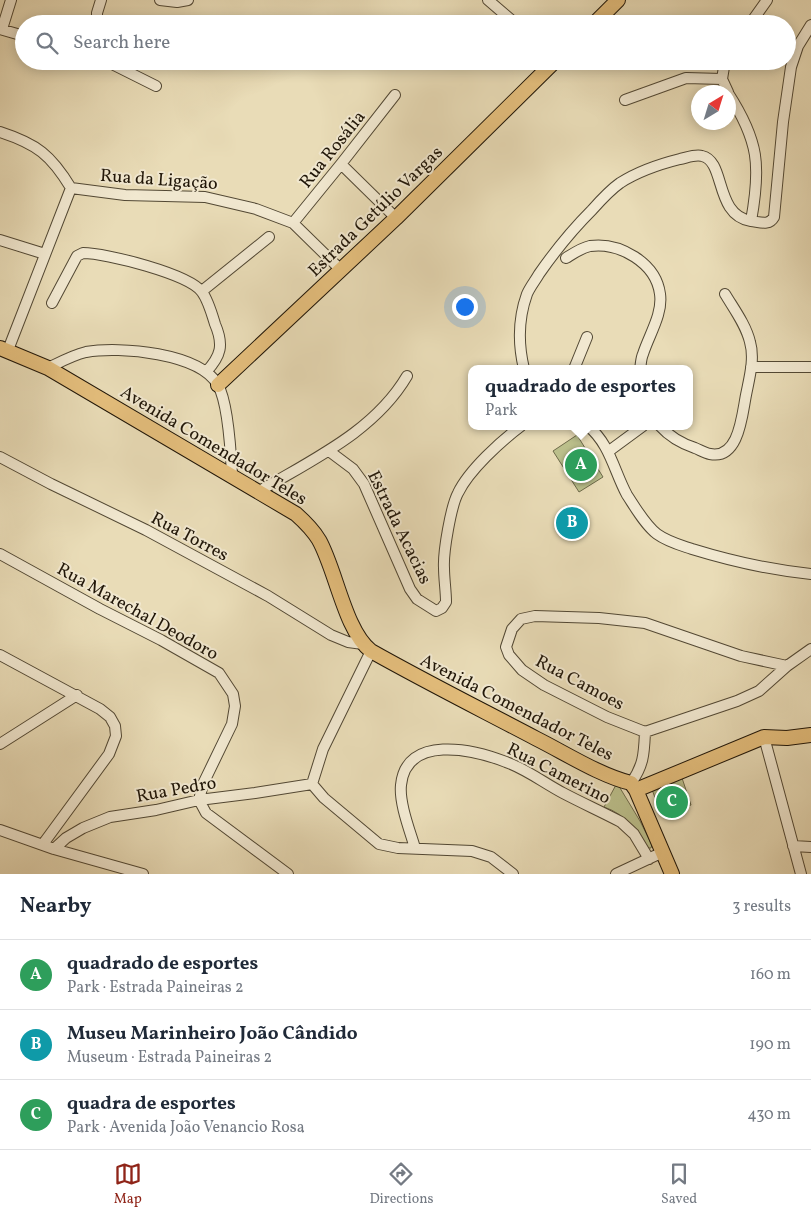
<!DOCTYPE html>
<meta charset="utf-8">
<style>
:root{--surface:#fff;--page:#f6f6f7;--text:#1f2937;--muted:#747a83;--line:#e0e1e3;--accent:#8f2418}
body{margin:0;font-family:Vollkorn,serif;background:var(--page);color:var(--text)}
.compass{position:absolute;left:691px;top:85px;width:45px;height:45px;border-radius:50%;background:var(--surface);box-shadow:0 2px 12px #0003;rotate:38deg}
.you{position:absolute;left:464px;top:306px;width:18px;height:18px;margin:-12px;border:4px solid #fff;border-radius:50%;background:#1a73e8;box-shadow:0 0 0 8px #1a73e833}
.badge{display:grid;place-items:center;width:32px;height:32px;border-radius:50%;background:var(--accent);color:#fff;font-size:16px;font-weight:700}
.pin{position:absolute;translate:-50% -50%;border:2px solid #fff;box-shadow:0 1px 5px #0006}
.popup{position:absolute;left:468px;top:365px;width:225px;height:65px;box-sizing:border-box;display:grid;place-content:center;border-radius:10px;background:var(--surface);filter:drop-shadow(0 1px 4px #0005);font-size:16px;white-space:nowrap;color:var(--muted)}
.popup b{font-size:19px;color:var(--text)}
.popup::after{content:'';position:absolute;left:50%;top:100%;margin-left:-10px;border:10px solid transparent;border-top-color:var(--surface)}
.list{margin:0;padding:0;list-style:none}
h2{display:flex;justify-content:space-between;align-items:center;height:65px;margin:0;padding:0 20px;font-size:21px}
h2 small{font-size:16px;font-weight:400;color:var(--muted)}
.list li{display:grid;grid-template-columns:32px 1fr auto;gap:15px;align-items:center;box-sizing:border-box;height:70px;padding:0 20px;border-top:1px solid var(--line)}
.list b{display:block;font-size:19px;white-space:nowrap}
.list p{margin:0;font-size:16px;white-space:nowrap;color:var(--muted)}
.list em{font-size:16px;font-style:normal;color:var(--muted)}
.icon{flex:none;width:28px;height:28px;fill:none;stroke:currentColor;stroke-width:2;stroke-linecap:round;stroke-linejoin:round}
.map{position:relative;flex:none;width:811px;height:874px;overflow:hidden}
.search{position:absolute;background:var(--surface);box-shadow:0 2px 12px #0003;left:15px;right:15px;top:15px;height:55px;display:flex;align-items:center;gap:12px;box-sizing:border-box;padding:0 18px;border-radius:28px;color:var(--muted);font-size:19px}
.sheet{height:275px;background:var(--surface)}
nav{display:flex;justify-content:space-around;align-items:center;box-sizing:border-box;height:70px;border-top:1px solid var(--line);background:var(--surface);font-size:14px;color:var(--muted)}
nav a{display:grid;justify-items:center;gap:2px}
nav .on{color:var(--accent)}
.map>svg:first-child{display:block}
.green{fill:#bbbf8b;stroke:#6e6a4a}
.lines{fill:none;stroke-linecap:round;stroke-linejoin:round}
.minor-casing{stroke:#524834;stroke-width:12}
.major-casing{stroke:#201608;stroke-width:16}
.minor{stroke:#f1e8d0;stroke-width:10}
.major{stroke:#e4be7c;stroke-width:14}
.labels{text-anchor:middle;stroke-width:4;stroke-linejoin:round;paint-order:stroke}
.street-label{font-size:18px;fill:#201608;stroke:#f1e8d0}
</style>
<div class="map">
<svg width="811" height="874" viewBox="0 0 811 874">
<rect width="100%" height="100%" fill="#e9dcb7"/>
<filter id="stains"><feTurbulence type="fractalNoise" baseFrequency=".004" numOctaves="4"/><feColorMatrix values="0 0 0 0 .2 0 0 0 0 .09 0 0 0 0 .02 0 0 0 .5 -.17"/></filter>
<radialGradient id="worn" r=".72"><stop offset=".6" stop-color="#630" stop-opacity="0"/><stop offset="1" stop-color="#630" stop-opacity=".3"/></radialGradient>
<path class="green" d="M577,435L603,477L579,492L553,451Z
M681,775L691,805L662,816L651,787Z
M617,783L640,821L652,845L651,848H647C633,830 626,814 604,807Z"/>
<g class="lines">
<g class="minor-casing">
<path id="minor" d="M160,0L177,2L188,0
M488,0L516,24
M97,24V13L101,0
M750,24L767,0
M0,29L24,36
M2,29L11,0
M97,61L112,64L156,86
M725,61L722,79L728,92
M625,100L686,78L722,79
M0,132C37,144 51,155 71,188
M341,164L396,218
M71,188L125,195L205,197L256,209L293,223L341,270
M751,221C760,222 769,226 774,217L783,122L791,67L798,46L811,25
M293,223L341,164L395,95
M0,240L45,254
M566,258C574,253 581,248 590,246C620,242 656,263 660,294C663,314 649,335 643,354C641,358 641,364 640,369
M202,291L269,237
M52,303L77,256L83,253C106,253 189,274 202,292C208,300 212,314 215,324C224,345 221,356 206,372
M8,350L71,188
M751,367H811
M48,368C60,362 73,355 86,352C120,346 200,353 218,385C228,403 231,454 232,475
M524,369C518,344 518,319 527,294C530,287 535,281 539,274C555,251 572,230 592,210C600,201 610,190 620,183C637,172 660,164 680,159C686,158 695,154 702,156C726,161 714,215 751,221C761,166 759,141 728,93
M574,369L587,337
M588,426C610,444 614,471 627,495C635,507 645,525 657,534C668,542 680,545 692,549C731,561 771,570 811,574
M660,426C669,436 683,444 695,448C700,450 705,453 710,454C739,460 742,415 746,395C749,379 755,359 750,342C746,325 734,309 725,294
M329,451L353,469L364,484L410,589L417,599L436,611L442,608L446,602C446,591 444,579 444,568C443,552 451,506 458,493C469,470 501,441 521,426
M609,451L643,426
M0,457L51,484L146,530L268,596L331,635L348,642L363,644
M258,492C311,460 374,432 407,376
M0,554L100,609L161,640L219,673L233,694L235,706L232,724L203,784L199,800L206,813L288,874
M0,655L100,709L110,717L115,726L116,736L109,754L43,844
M787,666L741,656L645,623L599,618L535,616L521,619L512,629L506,647L509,655L522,670L544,685L607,717L645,732L737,701L759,691L787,666L811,649
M764,737L801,874
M0,744L77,695
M631,783C644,765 644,753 645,732
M312,784L324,798L379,844L398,848L472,851L491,857L513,874
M312,784L323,749L371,651
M0,830L54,849L143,874
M793,846L811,847
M415,848C410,831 399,803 401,785C406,734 473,749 506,762C526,769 544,783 563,793C582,803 602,812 621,822L634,834L649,859
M54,849L66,838L83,828L110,817L156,810L199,800L255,793L312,784
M616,874L663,852"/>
</g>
<g class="major-casing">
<path id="major" d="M594,24L618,0
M0,348L48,368L296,514C305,522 313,530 319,540C336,570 345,631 371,651C426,682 482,710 537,739C565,753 601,776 631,783L636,790L672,874
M218,385L396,218L555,61
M636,790L764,737L787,738L811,735"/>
</g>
<use href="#minor" class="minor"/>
<use href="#major" class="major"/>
</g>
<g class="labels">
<g class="street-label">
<text transform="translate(332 149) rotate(-51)" y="6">Rua Rosália</text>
<text transform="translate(159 179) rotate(4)" y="6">Rua da Ligação</text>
<text transform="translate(375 211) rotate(-44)" y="6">Estrada Getúlio Vargas</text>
<text transform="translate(214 445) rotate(31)" y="6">Avenida Comendador Teles</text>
<text transform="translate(400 527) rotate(64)" y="6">Estrada Acacias</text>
<text transform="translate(190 536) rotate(28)" y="6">Rua Torres</text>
<text transform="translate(138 611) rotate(29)" y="6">Rua Marechal Deodoro</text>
<text transform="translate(580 682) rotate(28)" y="6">Rua Camoes</text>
<text transform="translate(517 707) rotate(27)" y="6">Avenida Comendador Teles</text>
<text transform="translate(559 773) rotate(27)" y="6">Rua Camerino</text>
<text transform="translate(176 789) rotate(-10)" y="6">Rua Pedro</text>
</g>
</g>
<rect width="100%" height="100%" filter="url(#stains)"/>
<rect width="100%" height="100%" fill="url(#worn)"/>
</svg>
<svg class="compass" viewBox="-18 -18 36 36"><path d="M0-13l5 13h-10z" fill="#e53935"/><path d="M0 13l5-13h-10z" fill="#747a83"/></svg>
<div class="you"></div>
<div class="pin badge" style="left:581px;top:465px;background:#2e9e5b">A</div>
<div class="popup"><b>quadrado de esportes</b>Park</div>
<div class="pin badge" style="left:572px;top:523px;background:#0f9aa8">B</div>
<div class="pin badge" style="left:672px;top:802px;background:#2e9e5b">C</div>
<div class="search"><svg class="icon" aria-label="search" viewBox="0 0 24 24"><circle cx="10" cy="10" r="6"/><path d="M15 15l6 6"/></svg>Search here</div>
</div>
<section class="sheet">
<h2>Nearby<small>3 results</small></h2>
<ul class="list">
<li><span class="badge" style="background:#2e9e5b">A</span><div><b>quadrado de esportes</b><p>Park · Estrada Paineiras 2</p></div><em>160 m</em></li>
<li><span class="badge" style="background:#0f9aa8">B</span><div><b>Museu Marinheiro João Cândido</b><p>Museum · Estrada Paineiras 2</p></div><em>190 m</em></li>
<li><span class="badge" style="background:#2e9e5b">C</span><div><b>quadra de esportes</b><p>Park · Avenida João Venancio Rosa</p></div><em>430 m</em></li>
</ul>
</section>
<nav>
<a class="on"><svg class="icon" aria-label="map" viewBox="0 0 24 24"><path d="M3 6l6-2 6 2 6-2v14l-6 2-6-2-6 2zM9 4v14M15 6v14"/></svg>Map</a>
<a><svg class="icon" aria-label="directions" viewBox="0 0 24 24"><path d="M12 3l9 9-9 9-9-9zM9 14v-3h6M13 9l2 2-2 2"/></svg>Directions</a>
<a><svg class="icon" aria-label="saved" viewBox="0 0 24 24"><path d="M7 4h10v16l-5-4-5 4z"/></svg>Saved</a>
</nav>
